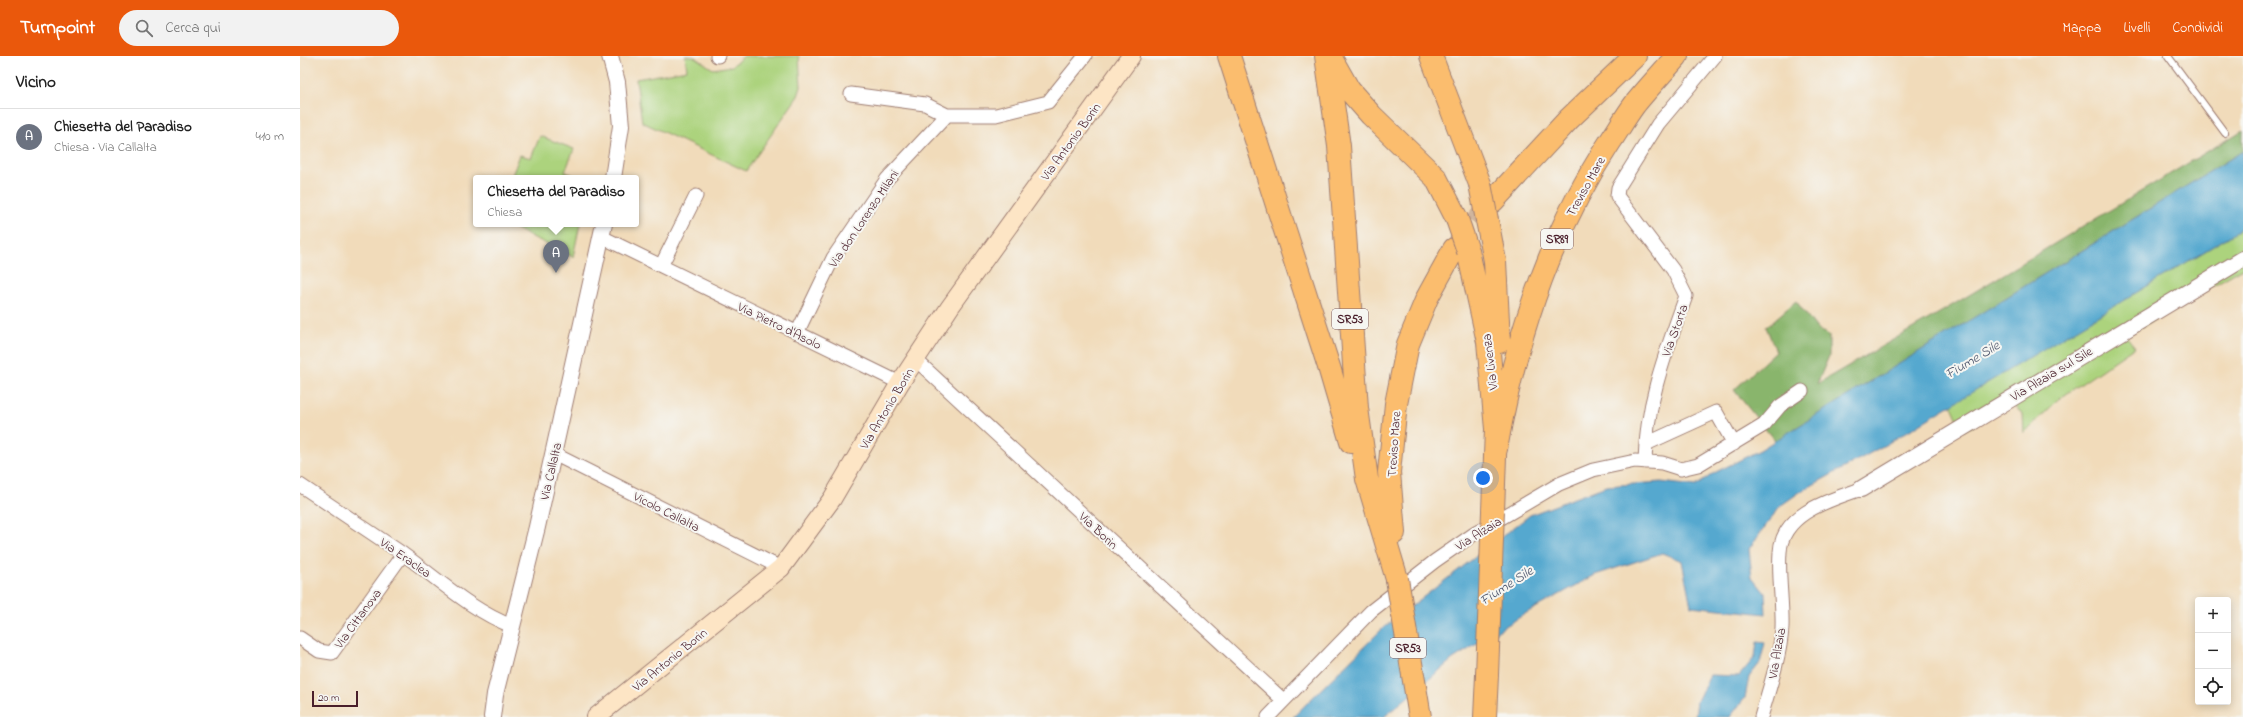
<!DOCTYPE html>
<html lang="it">
<meta charset="utf-8">
<style>
:root{--surface:#fff;--page:#f2f2f2;--text:#222;--muted:#767676;--line:#e0e0e0;--accent:#ea580c}
body{margin:0;font-family:"Indie Flower",sans-serif;background:var(--page);color:var(--text)}
.controls{position:absolute;right:12px;bottom:12px;display:grid;overflow:hidden;border-radius:4px;box-shadow:0 2px 10px #0003}
.controls button{width:36px;height:36px;display:grid;place-items:center;padding:0;border:0;border-bottom:1px solid var(--line);background:var(--surface);color:var(--text);font:20px sans-serif}
.scale{position:absolute;left:12px;bottom:10px;width:46px;box-sizing:border-box;padding-left:4px;border:2px solid #4a1f2b;border-top:0;font-size:11px;line-height:14px;white-space:nowrap;color:#4a1f2b;-webkit-text-stroke:3px #f6f6f2;paint-order:stroke}
.you{position:absolute;left:1183px;top:422px;width:14px;height:14px;margin:-10px;border:3px solid #fff;border-radius:50%;background:#1a73e8;box-shadow:0 0 0 6px #1a73e833}
.badge{display:grid;place-items:center;width:26px;height:26px;border-radius:50%;background:var(--accent);color:#fff;font-size:13px;font-weight:700}
.pin{position:absolute;translate:-50% -33px;filter:drop-shadow(0 1px 2px #0008)}
.pin::after{content:'';position:absolute;top:21px;width:14px;height:12px;background:inherit;clip-path:polygon(0 0,100% 0,50% 100%)}
.popup{position:absolute;left:173px;top:119px;width:166px;height:52px;box-sizing:border-box;display:grid;place-content:center;border-radius:4px;background:var(--surface);filter:drop-shadow(0 1px 3px #0005);font-size:13px;white-space:nowrap;color:var(--muted)}
.popup b{font-size:15px;color:var(--text)}
.popup::after{content:'';position:absolute;left:50%;top:100%;margin-left:-8px;border:8px solid transparent;border-top-color:var(--surface)}
.list{margin:0;padding:0;list-style:none}
h2{display:flex;justify-content:space-between;align-items:center;height:52px;margin:0;padding:0 16px;font-size:17px}
h2 small{font-size:13px;font-weight:400;color:var(--muted)}
.list li{display:grid;grid-template-columns:26px 1fr auto;gap:12px;align-items:center;box-sizing:border-box;height:56px;padding:0 16px;border-top:1px solid var(--line)}
.list b{display:block;font-size:15px;white-space:nowrap}
.list p{margin:0;font-size:13px;white-space:nowrap;color:var(--muted)}
.list em{font-size:13px;font-style:normal;color:var(--muted)}
.icon{flex:none;width:22px;height:22px;fill:none;stroke:currentColor;stroke-width:2;stroke-linecap:round;stroke-linejoin:round}
.map{position:relative;flex:none;width:1943px;height:661px;overflow:hidden}
header{display:flex;align-items:center;gap:24px;box-sizing:border-box;height:56px;padding:0 20px;background:var(--accent);color:#fff}
header strong{font-size:19px}
nav{display:flex;gap:22px;margin-inline-start:auto;font-size:14px}
.search{width:280px;height:36px;background:var(--page);display:flex;align-items:center;gap:10px;box-sizing:border-box;padding:0 14px;border-radius:22px;color:var(--muted);font-size:15px}
main{display:flex}
aside{flex:1;background:var(--surface)}
.map>svg:first-child{display:block}
.green{fill:#acd37d;stroke:#7b7954}
.forest{fill:#89b56c;stroke:#6a6a4c}
.water{fill:#54a8cf;stroke:#4f647d}
.lines{fill:none;stroke-linecap:round;stroke-linejoin:round}
.trunk-tunnel{stroke:#d0b59d;stroke-width:22;stroke-dasharray:22 11;stroke-linecap:butt}
.service-casing{stroke:#9e7d72;stroke-width:8}
.minor-casing{stroke:#9e7d72;stroke-width:15}
.tertiary-casing{stroke:#9e7d72;stroke-width:18}
.secondary-casing{stroke:#9e7d72;stroke-width:20}
.trunk-casing{stroke:#9e7d72;stroke-width:24}
.service{stroke:#fff;stroke-width:6}
.minor{stroke:#fff;stroke-width:13}
.tertiary{stroke:#fff;stroke-width:16}
.secondary{stroke:#fde5c5;stroke-width:18}
.trunk{stroke:#fbbd6e;stroke-width:22}
.trunk-bridge-casing{stroke:#9e7d72;stroke-width:24;stroke-linecap:butt}
.trunk-bridge{stroke:#fbbd6e;stroke-width:22}
.labels{text-anchor:middle;stroke-width:4;stroke-linejoin:round;paint-order:stroke}
.shield{fill:#f6f6f2;stroke:#7e6067;stroke-width:1}
.shield-label{font-size:12px;font-weight:bold;fill:#4a1f2b}
.street-label{font-size:13px;fill:#4a1f2b;stroke:#f6f6f2}
.water-label{font-size:14px;font-style:italic;fill:#4e566d;stroke:#f6f6f2}
</style>
<header>
<strong>Turnpoint</strong>
<div class="search"><svg class="icon" aria-label="search" viewBox="0 0 24 24"><circle cx="10" cy="10" r="6"/><path d="M15 15l6 6"/></svg>Cerca qui</div>
<nav><a>Mappa</a><a>Livelli</a><a>Condividi</a></nav>
</header>
<main>
<aside>
<h2>Vicino<small></small></h2>
<ul class="list">
<li><span class="badge" style="background:#6b7280">A</span><div><b>Chiesetta del Paradiso</b><p>Chiesa · Via Callalta</p></div><em>410 m</em></li>
</ul>
</aside>
<div class="map">
<svg width="1943" height="661" viewBox="0 0 1943 661">
<rect width="100%" height="100%" fill="#f6f6f2"/>
<filter id="ink" filterUnits="userSpaceOnUse"><feTurbulence type="fractalNoise" baseFrequency=".025" numOctaves="2"/><feDisplacementMap in="SourceGraphic" scale="8" xChannelSelector="R" yChannelSelector="G"/><feConvolveMatrix kernelMatrix="1 2 1 2 8 2 1 2 1" color-interpolation-filters="sRGB"/></filter>
<filter id="wash" filterUnits="userSpaceOnUse"><feTurbulence type="fractalNoise" baseFrequency=".012" numOctaves="4" result="noise"/><feDisplacementMap in="SourceGraphic" scale="16" xChannelSelector="R" yChannelSelector="G"/><feGaussianBlur stdDeviation="0.9" result="paint"/><feColorMatrix in="noise" values="0 0 0 0 0 0 0 0 0 0 0 0 0 0 0 0 0 1.4 0 .05"/><feComposite in="paint" operator="in"/></filter>
<g filter="url(#wash)">
<rect width="100%" height="100%" fill="#f1dbba"/>
<path class="green" d="M385,0H393L413,13L432,10L444,0H499L501,31L498,40L446,115L342,66L336,23L387,14Z
M240,80L274,93L265,116L282,122H211L220,99L231,102Z
M206,168H280L273,201Z
M1943,172V212L1826,280L1835,291L1759,343L1724,377L1723,358L1710,347L1663,375L1651,348Z"/>
<path class="forest" d="M1943,74V95L1475,385L1434,334L1476,295L1466,271L1496,245L1518,274L1529,279V300L1517,328L1641,256Z"/>
<path class="water" d="M1943,95V172L1585,389L1500,436L1480,450L1449,493L1452,521L1465,537L1466,558L1391,550L1382,505L1362,497L1295,519L1228,556L1153,603L1084,661H993L1083,572L1230,459L1306,430L1361,426L1396,430L1414,417L1460,394Z
M1457,586L1465,587L1460,607L1449,621L1445,642L1430,661H1395L1397,645L1410,619L1439,620L1455,601Z"/>
</g>
<g filter="url(#ink)">
<g class="lines">
<path class="trunk-tunnel" d="M1154,193L1193,145"/>
<g class="service-casing">
<path id="service" d="M1868,0L1925,77"/>
</g>
<g class="minor-casing">
<path id="minor" d="M417,0H418
M551,38L625,48L647,59
M302,181L600,327
M361,210L396,140
M497,277L533,202L587,123L647,59H696L748,46L785,0
M615,303L983,644
M1346,388L1416,356L1434,388
M254,398L481,512
M1345,406C1346,346 1366,296 1386,240L1373,214L1317,140L1318,132L1358,68L1415,0
M0,429C34,452 69,475 103,498C138,523 172,555 212,570
M0,582L19,595L32,597L103,498
M968,661L1071,555L1135,505L1174,478L1259,428L1293,414L1335,405L1362,407L1381,413L1398,409L1464,369L1480,350L1502,335
M1461,661C1469,633 1480,602 1482,572C1483,547 1478,521 1480,496C1482,457 1530,444 1561,433"/>
</g>
<g class="tertiary-casing">
<path id="tertiary" d="M310,0L317,26L321,70L313,122
M1561,433L1943,203
M192,661L195,638L237,471L304,168"/>
</g>
<g class="secondary-casing">
<path id="secondary" d="M296,661L481,512L532,443L600,327L650,251L831,0"/>
</g>
<g class="trunk-casing">
<path id="trunk" d="M929,0L1029,311L1051,386
M1026,0L1039,90L1057,352L1067,423L1097,523
M1131,0L1180,128
M1032,4L1049,34L1071,59L1136,122L1157,163
M1193,145L1269,63L1335,0
M1187,164L1195,205L1199,286
M1168,195L1188,286L1196,373L1193,455
M1196,393C1215,284 1249,179 1310,86C1318,74 1326,60 1335,48C1348,32 1363,16 1377,0
M1094,477L1089,416L1096,348L1108,288L1127,242L1154,193
M1185,661L1187,619"/>
</g>
<use href="#service" class="service"/>
<use href="#minor" class="minor"/>
<use href="#tertiary" class="tertiary"/>
<use href="#secondary" class="secondary"/>
<use href="#trunk" class="trunk"/>
<g class="trunk-bridge-casing">
<path id="trunk-bridge" d="M1180,128L1187,164
M1157,163L1168,195
M1097,523L1120,661
M1187,619L1193,455"/>
</g>
<use href="#trunk-bridge" class="trunk-bridge"/>
</g>
</g>
<g class="labels">
<g class="shield">
<rect x="1241" y="173" width="32" height="20" rx="3"/>
<rect x="1032" y="253" width="36" height="20" rx="3"/>
<rect x="1090" y="582" width="36" height="20" rx="3"/>
</g>
<g class="shield-label">
<text x="1257" y="187">SR89</text>
<text x="1050" y="267">SR53</text>
<text x="1108" y="596">SR53</text>
</g>
<g class="street-label">
<text transform="translate(770 85) rotate(-54)" y="5">Via Antonio Borin</text>
<text transform="translate(1285 130) rotate(-61)" y="5">Treviso Mare</text>
<text transform="translate(563 162) rotate(-56)" y="5">Via don Lorenzo Milani</text>
<text transform="translate(480 269) rotate(26)" y="5">Via Pietro d'Asolo</text>
<text transform="translate(1374 274) rotate(-70)" y="5">Via Storta</text>
<text transform="translate(1189 306) rotate(-97)" y="5">Via Livenza</text>
<text transform="translate(1751 317) rotate(-31)" y="5">Via Alzaia sul Sile</text>
<text transform="translate(586 352) rotate(-59)" y="5">Via Antonio Borin</text>
<text transform="translate(1093 388) rotate(-86)" y="5">Treviso Mare</text>
<text transform="translate(250 415) rotate(-77)" y="5">Via Callalta</text>
<text transform="translate(367 455) rotate(27)" y="5">Vicolo Callalta</text>
<text transform="translate(799 474) rotate(43)" y="5">Via Borin</text>
<text transform="translate(1178 477) rotate(-32)" y="5">Via Alzaia</text>
<text transform="translate(106 501) rotate(35)" y="5">Via Eraclea</text>
<text transform="translate(57 562) rotate(-54)" y="5">Via Cittanova</text>
<text transform="translate(1476 597) rotate(-80)" y="5">Via Alzaia</text>
<text transform="translate(369 603) rotate(-39)" y="5">Via Antonio Borin</text>
</g>
<g class="water-label">
<text transform="translate(1672 303) rotate(-31)" y="5">Fiume Sile</text>
<text transform="translate(1206 529) rotate(-33)" y="5">Fiume Sile</text>
</g>
</g>
</svg>
<div class="controls">
<button>+</button>
<button>−</button>
<button><svg class="icon" aria-label="locate" viewBox="0 0 24 24"><circle cx="12" cy="12" r="6"/><path d="M12 2v4M12 18v4M2 12h4M18 12h4"/></svg></button>
</div>
<div class="scale">20 m</div>
<div class="you"></div>
<div class="pin badge" style="left:256px;top:217px;background:#6b7280">A</div>
<div class="popup"><b>Chiesetta del Paradiso</b>Chiesa</div>
</div>
</main>
